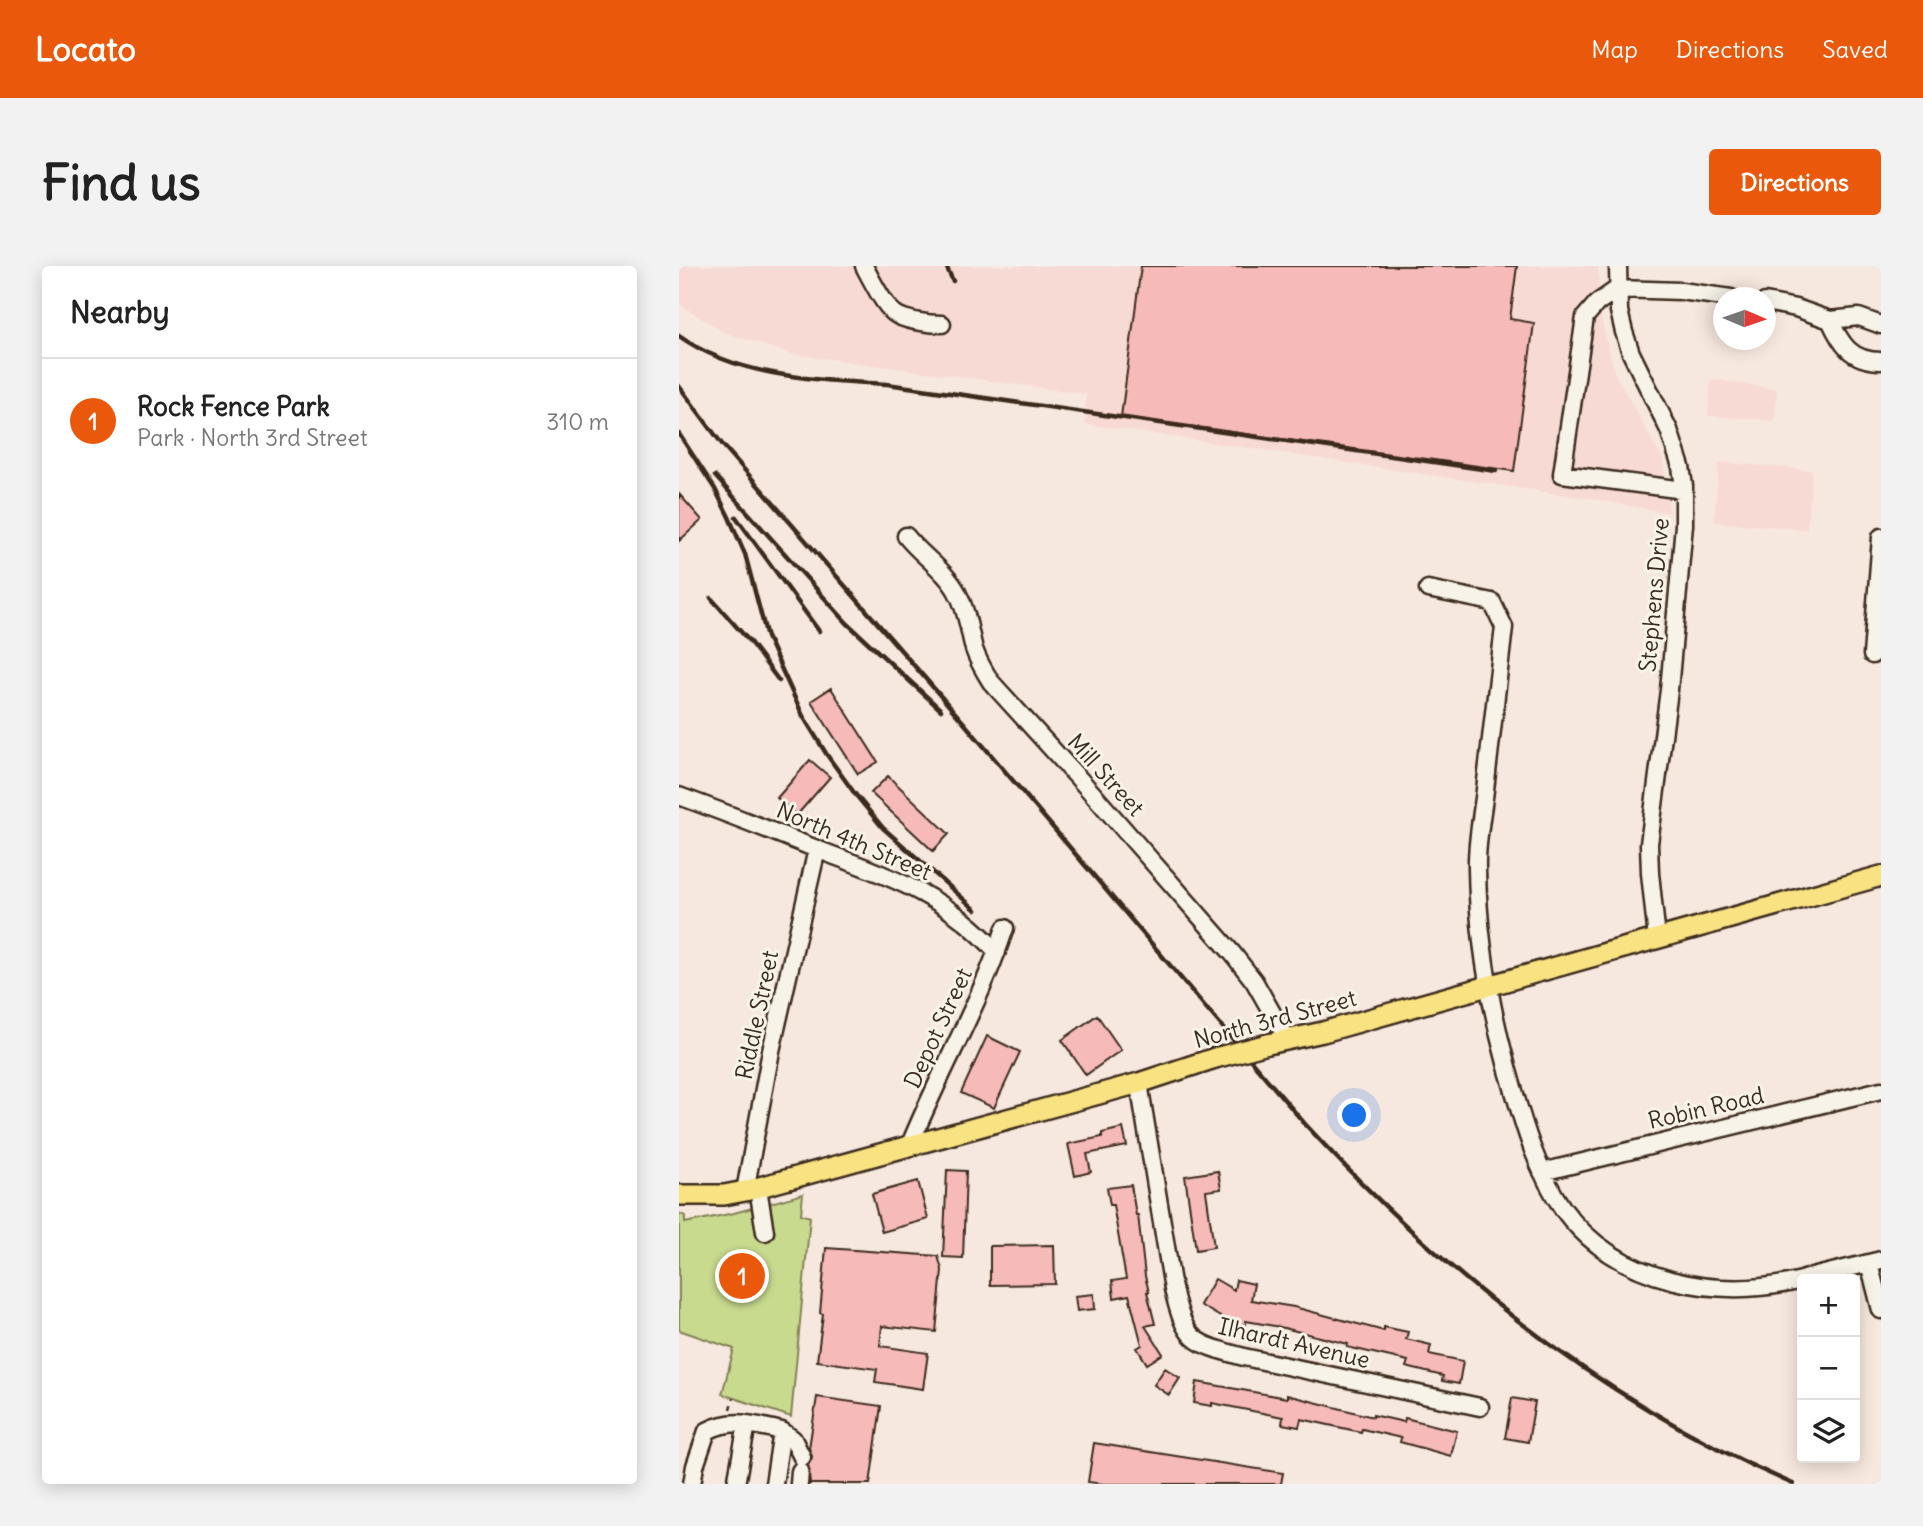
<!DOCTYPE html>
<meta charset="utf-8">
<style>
:root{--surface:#fff;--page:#f2f2f2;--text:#222;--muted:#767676;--line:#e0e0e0;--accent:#ea580c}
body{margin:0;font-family:Delius,sans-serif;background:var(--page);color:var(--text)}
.controls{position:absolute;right:21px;bottom:21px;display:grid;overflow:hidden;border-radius:7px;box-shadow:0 4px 18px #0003}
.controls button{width:63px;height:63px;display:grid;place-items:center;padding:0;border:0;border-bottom:2px solid var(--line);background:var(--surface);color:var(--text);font:35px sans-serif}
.compass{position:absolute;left:1034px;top:21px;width:63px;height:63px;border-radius:50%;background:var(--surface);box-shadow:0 4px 18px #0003;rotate:92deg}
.you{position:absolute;left:676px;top:850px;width:24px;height:24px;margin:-18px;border:5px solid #fff;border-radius:50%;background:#1a73e8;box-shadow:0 0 0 10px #1a73e833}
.badge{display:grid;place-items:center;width:46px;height:46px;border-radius:50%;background:var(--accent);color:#fff;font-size:23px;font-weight:700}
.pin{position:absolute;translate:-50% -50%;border:4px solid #fff;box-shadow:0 2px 7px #0006}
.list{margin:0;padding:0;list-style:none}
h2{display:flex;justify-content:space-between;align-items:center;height:91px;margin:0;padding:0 28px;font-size:30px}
h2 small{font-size:23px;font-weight:400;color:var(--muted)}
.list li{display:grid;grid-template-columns:46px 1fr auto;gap:21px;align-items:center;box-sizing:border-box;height:126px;padding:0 28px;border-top:2px solid var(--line)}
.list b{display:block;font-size:26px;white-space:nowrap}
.list p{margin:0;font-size:23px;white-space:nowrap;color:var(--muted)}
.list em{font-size:23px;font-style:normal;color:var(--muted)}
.icon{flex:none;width:38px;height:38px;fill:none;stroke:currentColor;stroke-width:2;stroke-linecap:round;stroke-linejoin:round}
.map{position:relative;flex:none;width:1202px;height:1218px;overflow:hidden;border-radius:7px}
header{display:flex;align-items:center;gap:42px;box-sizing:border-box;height:98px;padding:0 35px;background:var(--accent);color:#fff}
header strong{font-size:33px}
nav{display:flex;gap:38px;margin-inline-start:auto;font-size:24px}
.intro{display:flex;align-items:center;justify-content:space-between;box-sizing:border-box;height:168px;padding:0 42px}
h1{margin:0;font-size:49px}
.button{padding:18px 32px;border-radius:7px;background:var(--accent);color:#fff;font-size:24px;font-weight:700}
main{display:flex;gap:42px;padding:0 42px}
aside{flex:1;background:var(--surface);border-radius:7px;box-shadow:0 4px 18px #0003}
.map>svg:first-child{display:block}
.built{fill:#f7dad4}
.green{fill:#c8da8e;stroke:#828256;stroke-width:2}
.building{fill:#f6bab9;stroke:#3b2a1e;stroke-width:2}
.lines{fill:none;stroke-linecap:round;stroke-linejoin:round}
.minor-casing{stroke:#3b2a1e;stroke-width:21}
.major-casing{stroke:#3b2a1e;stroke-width:24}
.path{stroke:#3b2a1e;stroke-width:2.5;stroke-dasharray:5 5;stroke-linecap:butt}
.minor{stroke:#f7f3e8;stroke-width:16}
.major{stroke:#f8e281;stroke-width:19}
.rail{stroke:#3b2a1e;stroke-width:4.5}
.major-bridge-casing{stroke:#3b2a1e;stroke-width:24;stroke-linecap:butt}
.major-bridge{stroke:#f8e281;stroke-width:19}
.labels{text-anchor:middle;stroke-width:6;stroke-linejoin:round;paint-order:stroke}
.street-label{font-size:23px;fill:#3b2a1e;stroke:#f7f3e8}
</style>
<header>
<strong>Locato</strong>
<nav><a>Map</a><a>Directions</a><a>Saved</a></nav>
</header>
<div class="intro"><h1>Find us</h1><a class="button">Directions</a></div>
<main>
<aside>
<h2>Nearby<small></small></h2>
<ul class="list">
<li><span class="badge">1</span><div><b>Rock Fence Park</b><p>Park · North 3rd Street</p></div><em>310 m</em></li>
</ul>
</aside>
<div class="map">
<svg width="1202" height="1218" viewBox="0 0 1202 1218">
<rect width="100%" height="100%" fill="#f7e8df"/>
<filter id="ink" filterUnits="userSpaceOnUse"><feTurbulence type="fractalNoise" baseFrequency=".0143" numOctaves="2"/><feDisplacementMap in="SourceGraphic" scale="14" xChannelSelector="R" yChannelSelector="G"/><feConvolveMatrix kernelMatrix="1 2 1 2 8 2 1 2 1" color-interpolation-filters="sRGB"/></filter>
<g filter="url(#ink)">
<path class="built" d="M0,0H919L920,44L936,108L984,194L990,247L913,233L406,158L407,128L112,88L44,66L0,38Z
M1032,113L1098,123L1096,155L1029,150Z
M1040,196L1133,204L1128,264L1035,256Z"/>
<path class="green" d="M124,928L122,948L131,951L112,1151L43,1128L55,1083L0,1064V947L6,950V957L55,947Z"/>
<path class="building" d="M462,0H838L831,53L855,57L835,205L442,151Z
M0,228L23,254L0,275Z
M152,422L199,496L179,508L132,435Z
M131,494L151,511L118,549L98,532Z
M209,510L270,568L254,585L192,527Z
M418,749L442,784L407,809L383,774Z
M308,770L341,786L315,842L282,827Z
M444,862L448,880L408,888L412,906L396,910L389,878L423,871V867Z
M268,904L287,905L284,992L264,991Z
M539,905L542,923L527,925L535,981L517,984L506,910Z
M239,915L249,953L203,966L193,928Z
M452,919L457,949H459L466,1010L470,1026H468L476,1058L466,1060L484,1088L468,1098L458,1082L463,1079L450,1029L435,1032L433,1015L447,1013L434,939H431L428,922Z
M375,979L376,1018L311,1019V980Z
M147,982L259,990L263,1004L257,1066L203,1060L201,1080L249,1087L244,1123L196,1116L198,1103L138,1095L144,1048L141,1047Z
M536,1013L555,1024L557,1014L575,1018L572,1034L615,1041L705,1065V1061L729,1066L727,1073L752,1079L750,1088L784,1095L780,1118L763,1115L764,1110L727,1101L729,1095L668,1081L669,1078L601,1061L567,1055V1059L550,1056L521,1039Z
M415,1028L416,1043L398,1045L396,1030Z
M486,1102L501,1112L490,1129L475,1119Z
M518,1116L608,1132V1129L694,1151V1149L725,1156L726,1152L778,1165L772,1190L721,1176L722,1172L683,1163L682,1166L622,1153L620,1161L603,1158L604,1151L533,1137V1140L515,1137Z
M138,1131L202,1140L191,1218H131L129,1199L133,1191L130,1182Z
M833,1132L856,1136L849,1176L826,1172Z
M415,1177L604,1207L602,1218H424L409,1216Z"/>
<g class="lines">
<g class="minor-casing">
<path id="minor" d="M185,0C192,13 204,38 215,47C225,55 251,58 263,58
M939,0L940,45L945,66L952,87L990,164L1002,201L1005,220V259L990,424L970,578L971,607L978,673
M1086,36L1117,42L1151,54L1180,51L1202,59
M1151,54C1162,78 1172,95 1202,95
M1005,224L883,208L906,51L918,37L938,23L1002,25L1052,32
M227,270C242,289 267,305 278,326C288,344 290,364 295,383C299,395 305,405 312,416L413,527L554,688L575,715L608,773
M749,323L813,336L825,361C819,415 812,470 806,524C803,550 797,577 798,603C799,672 810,735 828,801C842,849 855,901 884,943C938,1017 1039,1035 1123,1014
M1193,389L1202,271
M0,530C47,547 93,565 140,584C210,611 266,628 318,686
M460,817L494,1023C507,1076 513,1077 565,1091L801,1141
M230,881C260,807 301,738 326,662
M863,906L1202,824
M79,922L86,966
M66,925L92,785L138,583
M1190,997L1202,1044
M1125,1013L1202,994
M103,1165L114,1173L123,1191
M13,1218L16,1200L28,1165C54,1151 75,1159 103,1165L95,1218
M57,1218L68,1158
M120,1218L121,1205"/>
</g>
<g class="major-casing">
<path id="major" d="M589,778L644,766L1202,610
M0,929H45L66,925L460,817L536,792"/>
</g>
<path class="path" d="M51,1143L54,1132"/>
<use href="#minor" class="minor"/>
<use href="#major" class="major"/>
<path class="rail" d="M267,0L274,15
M0,70C59,112 139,114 208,118L817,205
M0,120L43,178L285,457L626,858C764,1008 926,1137 1114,1218
M0,168L36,223L50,251L66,288L88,371L124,450L148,489L176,528L204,562L297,644
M36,210L168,357L262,444
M57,251L140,365
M32,332L71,376L100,415"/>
<g class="major-bridge-casing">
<path id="major-bridge" d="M536,792L589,778"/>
</g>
<use href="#major-bridge" class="major-bridge"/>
</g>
</g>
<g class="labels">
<g class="street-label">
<text transform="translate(975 329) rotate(-85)" y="8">Stephens Drive</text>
<text transform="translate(427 509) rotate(48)" y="8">Mill Street</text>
<text transform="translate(175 575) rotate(23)" y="8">North 4th Street</text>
<text transform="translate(78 749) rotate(-78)" y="8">Riddle Street</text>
<text transform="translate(596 753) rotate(-15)" y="8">North 3rd Street</text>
<text transform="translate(259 762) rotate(-65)" y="8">Depot Street</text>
<text transform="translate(1027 842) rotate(-13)" y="8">Robin Road</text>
<text transform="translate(615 1077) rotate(13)" y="8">Ilhardt Avenue</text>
</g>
</g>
</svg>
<div class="controls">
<button>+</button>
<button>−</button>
<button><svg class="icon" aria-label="layers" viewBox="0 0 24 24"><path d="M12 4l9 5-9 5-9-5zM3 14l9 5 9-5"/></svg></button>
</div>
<svg class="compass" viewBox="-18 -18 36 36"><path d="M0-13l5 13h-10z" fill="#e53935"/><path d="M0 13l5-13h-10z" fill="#767676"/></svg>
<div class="you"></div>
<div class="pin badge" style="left:63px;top:1010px">1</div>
</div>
</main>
